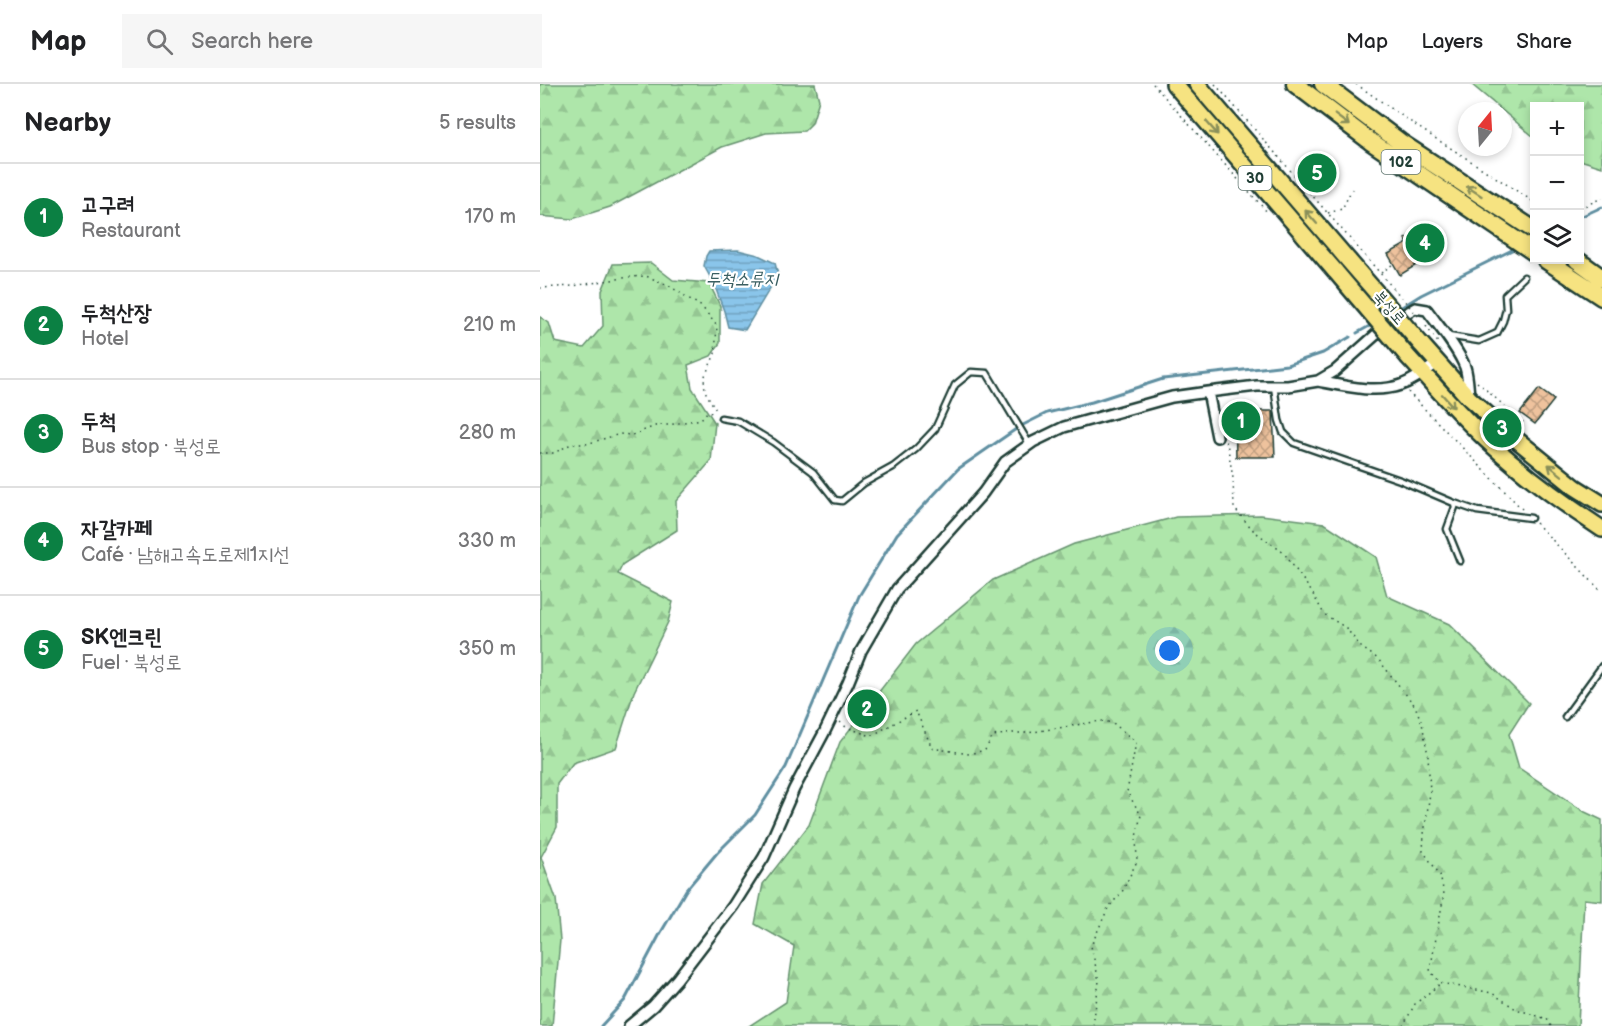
<!DOCTYPE html>
<meta charset="utf-8">
<style>
:root{--surface:#fff;--page:#f6f6f6;--text:#202124;--muted:#757577;--line:#e0e0e0;--accent:#0b8043}
body{margin:0;font-family:"Balsamiq Sans","Poor Story",sans-serif;background:var(--page);color:var(--text)}
.controls{position:absolute;right:18px;top:18px;display:grid;overflow:hidden;border-radius:0px;box-shadow:0 3px 9px #0003}
.controls button{width:54px;height:54px;display:grid;place-items:center;padding:0;border:0;border-bottom:2px solid var(--line);background:var(--surface);color:var(--text);font:30px sans-serif}
.compass{position:absolute;left:918px;top:18px;width:54px;height:54px;border-radius:50%;background:var(--surface);box-shadow:0 3px 9px #0003;rotate:18deg}
.you{position:absolute;left:630px;top:567px;width:21px;height:21px;margin:-15px;border:4px solid #fff;border-radius:50%;background:#1a73e8;box-shadow:0 0 0 9px #1a73e833}
.badge{display:grid;place-items:center;width:39px;height:39px;border-radius:50%;background:var(--accent);color:#fff;font-size:20px;font-weight:700}
.pin{position:absolute;translate:-50% -50%;border:3px solid #fff;box-shadow:0 2px 6px #0006}
.list{margin:0;padding:0;list-style:none}
h2{display:flex;justify-content:space-between;align-items:center;height:78px;margin:0;padding:0 24px;font-size:26px}
h2 small{font-size:20px;font-weight:400;color:var(--muted)}
.list li{display:grid;grid-template-columns:39px 1fr auto;gap:18px;align-items:center;box-sizing:border-box;height:108px;padding:0 24px;border-top:2px solid var(--line)}
.list b{display:block;font-size:22px;white-space:nowrap}
.list p{margin:0;font-size:20px;white-space:nowrap;color:var(--muted)}
.list em{font-size:20px;font-style:normal;color:var(--muted)}
.icon{flex:none;width:33px;height:33px;fill:none;stroke:currentColor;stroke-width:2;stroke-linecap:round;stroke-linejoin:round}
.map{position:relative;flex:none;width:1062px;height:942px;overflow:hidden}
header{display:flex;align-items:center;gap:36px;box-sizing:border-box;height:84px;padding:0 30px;background:var(--surface);border-bottom:2px solid var(--line)}
header strong{font-size:28px}
nav{display:flex;gap:33px;margin-inline-start:auto;font-size:21px}
.search{width:420px;height:54px;background:var(--page);display:flex;align-items:center;gap:15px;box-sizing:border-box;padding:0 21px;border-radius:0px;color:var(--muted);font-size:22px}
main{display:flex}
aside{flex:1;background:var(--surface)}
.map>svg:first-child{display:block}
.forest{fill:url(#forest-firs);stroke:#66926f;stroke-width:1.5}
.water{fill:url(#water-rules);stroke:#5f8fa1;stroke-width:1.5}
.lines{fill:none;stroke-linecap:round;stroke-linejoin:round}
.stream{stroke:#5f8fa1;stroke-width:3}
.building{fill:url(#building-cross-hatch);stroke:#1f3d34;stroke-width:1.5}
.service-casing{stroke:#1f3d34;stroke-width:9}
.minor-casing{stroke:#1f3d34;stroke-width:14}
.primary-casing{stroke:#1f3d34;stroke-width:20}
.motorway-casing{stroke:#1f3d34;stroke-width:21}
.path{stroke:#1f3d34;stroke-width:1.5;stroke-dasharray:1.5 4.5;stroke-linecap:butt}
.service{stroke:#fff;stroke-width:4.5}
.minor{stroke:#fff;stroke-width:9}
.primary{stroke:#f6e381;stroke-width:15}
.motorway{stroke:#f6e381;stroke-width:16}
.primary-bridge-casing{stroke:#1f3d34;stroke-width:20;stroke-linecap:butt}
.path-bridge{stroke:#1f3d34;stroke-width:1.5;stroke-dasharray:1.5 4.5;stroke-linecap:butt}
.primary-bridge{stroke:#f6e381;stroke-width:15}
.oneway{stroke:#8a905a}
.labels{text-anchor:middle;stroke-width:4.5;stroke-linejoin:round;paint-order:stroke}
.shield{fill:#fff;stroke:#627771;stroke-width:1.5}
.shield-label{font-size:15px;font-weight:bold;fill:#1f3d34}
.street-label{font-size:16px;fill:#1f3d34;stroke:#fff}
.water-label{font-size:18px;font-style:italic;fill:#3a5f62;stroke:#fff}
</style>
<header>
<strong>Map</strong>
<div class="search"><svg class="icon" aria-label="search" viewBox="0 0 24 24"><circle cx="10" cy="10" r="6"/><path d="M15 15l6 6"/></svg>Search here</div>
<nav><a>Map</a><a>Layers</a><a>Share</a></nav>
</header>
<main>
<aside>
<h2>Nearby<small>5 results</small></h2>
<ul class="list">
<li><span class="badge">1</span><div><b>고구려</b><p>Restaurant</p></div><em>170 m</em></li>
<li><span class="badge">2</span><div><b>두척산장</b><p>Hotel</p></div><em>210 m</em></li>
<li><span class="badge">3</span><div><b>두척</b><p>Bus stop · 북성로</p></div><em>280 m</em></li>
<li><span class="badge">4</span><div><b>자갈카페</b><p>Café · 남해고속도로제1지선</p></div><em>330 m</em></li>
<li><span class="badge">5</span><div><b>SK엔크린</b><p>Fuel · 북성로</p></div><em>350 m</em></li>
</ul>
</aside>
<div class="map">
<svg width="1062" height="942" viewBox="0 0 1062 942">
<defs>
<pattern id="forest-firs" width="22" height="20" patternUnits="userSpaceOnUse" patternTransform="scale(1.5)"><rect width="22" height="20" fill="#aee6aa"/><path d="M5 1l3.5 6h-7zM16 11l3.5 6h-7z" fill="#95c693"/></pattern>
<pattern id="water-rules" width="6" height="5" patternUnits="userSpaceOnUse" patternTransform="scale(1.5)"><rect width="6" height="5" fill="#8ac5ea"/><path d="M0 2.5h6" fill="none" stroke="#70a1be"/></pattern>
<pattern id="building-cross-hatch" width="8" height="8" patternUnits="userSpaceOnUse" patternTransform="scale(1.5)"><rect width="8" height="8" fill="#eec29d"/><path d="M0 0l8 8M0 8l8-8" fill="none" stroke="#c09f81"/></pattern>
</defs>
<rect width="100%" height="100%" fill="#fff"/>
<filter id="ink" filterUnits="userSpaceOnUse"><feTurbulence type="fractalNoise" baseFrequency=".0167" numOctaves="2"/><feDisplacementMap in="SourceGraphic" scale="12" xChannelSelector="R" yChannelSelector="G"/><feConvolveMatrix kernelMatrix="1 2 1 2 8 2 1 2 1" color-interpolation-filters="sRGB"/></filter>
<g filter="url(#ink)">
<path class="forest" d="M0,0H275L279,16L272,39L264,47L226,49L182,63L70,123L32,135L0,132Z
M931,0H1062V83L1040,76V22H994V53Z
M111,179L133,196L169,199L180,222V259L171,272L148,281L152,304L175,339L171,377L136,417L137,446L83,480L78,490L133,518L128,538L94,608L76,664L33,679L17,700V743L1,773L16,815L20,856L12,942H0V233L9,239L15,258L44,264L63,242L62,207L73,180Z
M721,431L784,439L836,473L847,512L909,540L989,619L969,650L979,684L1045,728L1062,736V817L1044,815L1038,942H209L246,918L254,862L215,840L223,800L269,741L300,658L376,560L453,496L534,460L636,433Z"/>
<path class="water" d="M198,166L218,171L235,179L238,191L205,246L188,243L184,227L174,200L164,182L166,172L169,167Z"/>
<g class="lines">
<path class="stream" d="M1040,133L1062,123
M987,158L994,154
M857,226L881,211L976,164
M817,249L833,240
M61,942L85,916L120,850L146,806L177,769L215,731L246,683L319,512L357,450L418,385L479,343L507,329L552,318L623,295L747,281L783,269L810,253"/>
</g>
<path class="building" d="M889,140L904,164L860,191L848,170L868,159L865,155Z
M999,305L1014,316L995,340L980,329Z
M695,327H733L735,373H696Z"/>
<g class="lines">
<g class="service-casing">
<path id="service" d="M908,252L939,257L957,249L963,237L966,225L965,211L984,193
M734,302L739,336L743,348L754,359L860,396L914,419L915,423L907,445L920,477
M181,334L198,337L233,358L273,388L295,416L302,417L324,399L353,383L376,365L395,345L415,301L431,288L447,289L490,361
M914,419L937,427L991,434
M1025,633L1062,582"/>
</g>
<g class="minor-casing">
<path id="minor" d="M778,297C804,302 836,310 861,301C875,296 886,287 897,279
M668,308L717,302H748L778,297L795,287L848,240L875,224L887,226C900,244 917,263 925,283C928,292 928,302 929,312
M89,942L113,922L137,895L193,822L224,773L254,705L285,647L308,599L321,567L357,505L443,409L465,378L493,358L524,343L632,313L668,308L677,353"/>
</g>
<g class="primary-casing">
<path id="primary" d="M634,0L796,188
M657,0L809,177
M881,260L929,314L966,347L1035,403L1062,420
M869,274C896,303 922,334 952,361C986,392 1024,420 1062,445"/>
</g>
<g class="motorway-casing">
<path id="motorway" d="M755,0L830,57L994,168
M783,0L860,58L994,146
M1006,176L1062,213
M1037,176L1062,194"/>
</g>
<path class="path" d="M613,0L728,129
M675,0L853,204
M816,0L881,45L994,118
M1040,124L1062,114
M788,129L802,125L812,105
M841,189L853,180
M0,204L33,202L90,193L106,192L128,201L162,223L177,242L175,270L164,294L165,307L177,328
M886,242L899,260
M937,298L984,339
M868,308L982,425
M685,358L687,359L693,394L694,424L714,447L744,469L771,507L784,530L806,544L821,563L838,575L875,622L882,639L888,671L890,709L884,750L883,767L900,791L904,810L890,887L901,899L952,909L976,925L1007,935L1011,942
M0,369H14L31,360H46L80,350L92,351L118,341H128L161,335L168,327L175,331
M996,439L1062,508
M300,638L306,643L331,652L376,627L392,664L429,670L445,666L453,652L473,649H487L561,637L573,639L596,658L587,708L601,731L596,753L597,777L582,808L568,824L551,862L559,897L553,942
M863,942L875,920L901,899"/>
<use href="#service" class="service"/>
<use href="#minor" class="minor"/>
<use href="#primary" class="primary"/>
<use href="#motorway" class="motorway"/>
<g class="primary-bridge-casing">
<path id="primary-bridge" d="M809,177L881,260
M796,188L869,274"/>
</g>
<path class="path-bridge" d="M853,204L878,232"/>
<use href="#primary-bridge" class="primary-bridge"/>
</g>
<defs><path id="oneway-shaft" d="M-6 0H5M1.5-3L5.5 0L1.5 3" fill="none" stroke-width="1.6" stroke-linecap="round" stroke-linejoin="round" transform="scale(1.5)"/></defs>
<g class="oneway">
<use href="#oneway-shaft" transform="translate(802 36) rotate(37)"/>
<use href="#oneway-shaft" transform="translate(672 44) rotate(49)"/>
<use href="#oneway-shaft" transform="translate(934 107) rotate(-147)"/>
<use href="#oneway-shaft" transform="translate(771 133) rotate(-131)"/>
<use href="#oneway-shaft" transform="translate(908 317) rotate(48)"/>
<use href="#oneway-shaft" transform="translate(1015 386) rotate(-141)"/>
</g>
</g>
<g class="labels">
<g class="shield">
<rect x="841.5" y="66" width="39" height="24" rx="4.5"/>
<rect x="698.5" y="82" width="33" height="24" rx="4.5"/>
</g>
<g class="shield-label">
<text x="861" y="83">102</text>
<text x="715" y="99">30</text>
</g>
<g class="street-label">
<text transform="translate(850 223) rotate(49)" y="6">북성로</text>
</g>
<g class="water-label">
<text x="202" y="201">두척소류지</text>
</g>
</g>
</svg>
<div class="controls">
<button>+</button>
<button>−</button>
<button><svg class="icon" aria-label="layers" viewBox="0 0 24 24"><path d="M12 4l9 5-9 5-9-5zM3 14l9 5 9-5"/></svg></button>
</div>
<svg class="compass" viewBox="-18 -18 36 36"><path d="M0-13l5 13h-10z" fill="#e53935"/><path d="M0 13l5-13h-10z" fill="#757577"/></svg>
<div class="you"></div>
<div class="pin badge" style="left:701px;top:337px">1</div>
<div class="pin badge" style="left:327px;top:625px">2</div>
<div class="pin badge" style="left:962px;top:344px">3</div>
<div class="pin badge" style="left:885px;top:159px">4</div>
<div class="pin badge" style="left:777px;top:89px">5</div>
</div>
</main>
